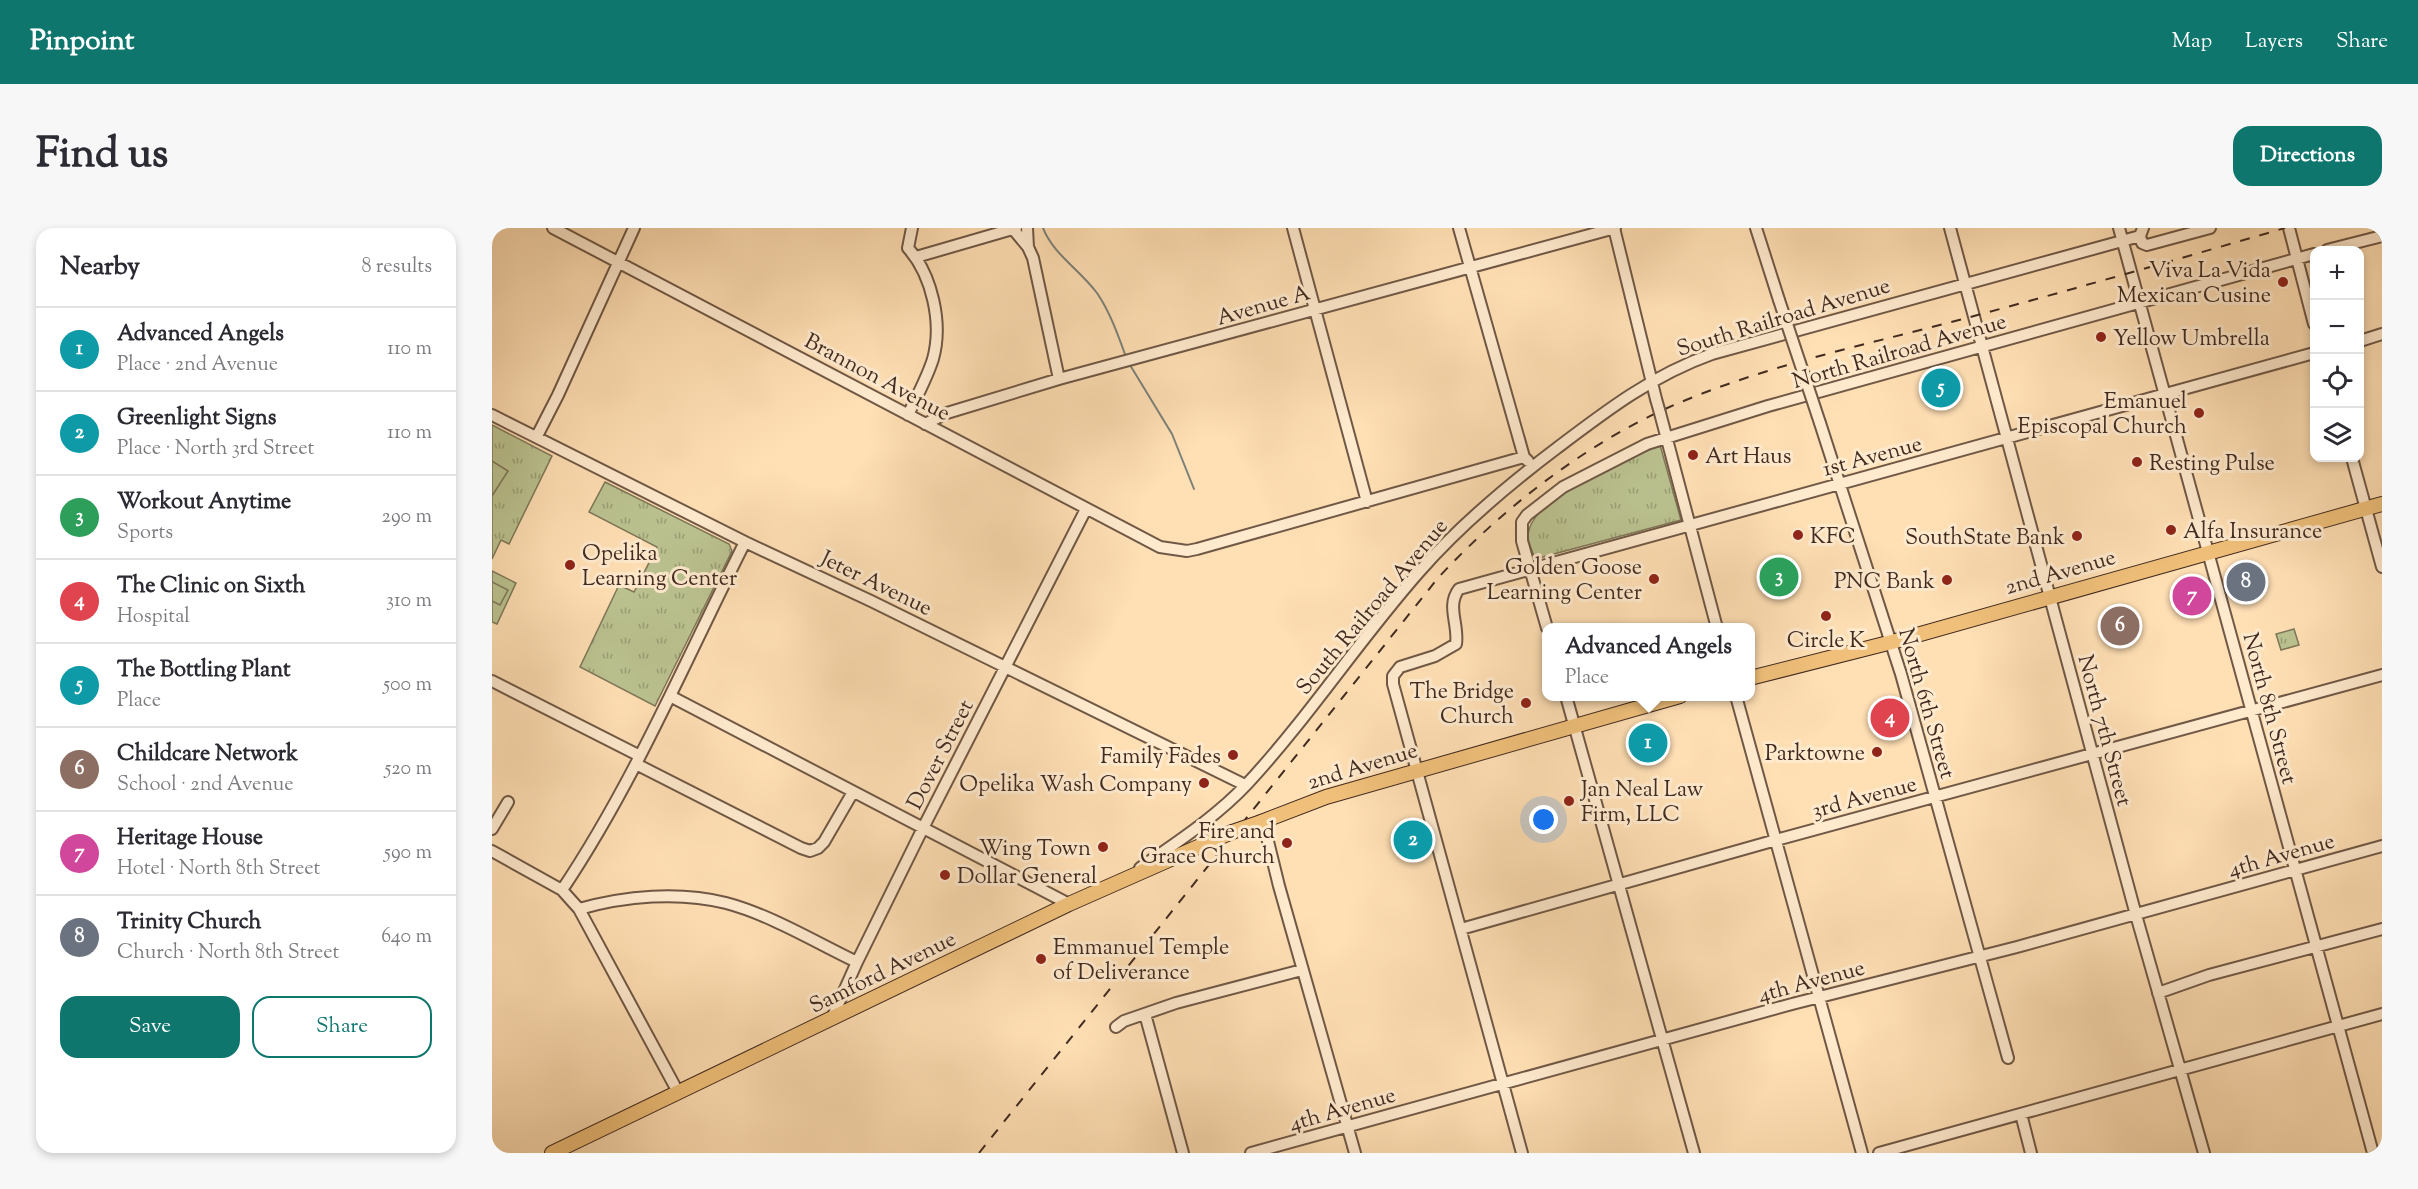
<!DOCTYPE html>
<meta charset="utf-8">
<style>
:root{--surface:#fff;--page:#f7f7f7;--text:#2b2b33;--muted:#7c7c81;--line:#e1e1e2;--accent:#0f766e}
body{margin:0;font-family:"Sorts Mill Goudy",serif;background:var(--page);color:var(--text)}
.controls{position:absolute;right:18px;top:18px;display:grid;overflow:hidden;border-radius:12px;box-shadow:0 3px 9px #0003}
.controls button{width:54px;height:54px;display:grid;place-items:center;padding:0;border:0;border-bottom:2px solid var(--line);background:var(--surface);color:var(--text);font:30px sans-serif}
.you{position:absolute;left:1052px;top:592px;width:21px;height:21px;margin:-15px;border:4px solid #fff;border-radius:50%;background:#1a73e8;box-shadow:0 0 0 9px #1a73e833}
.badge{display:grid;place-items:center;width:39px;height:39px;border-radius:50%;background:var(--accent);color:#fff;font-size:20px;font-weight:700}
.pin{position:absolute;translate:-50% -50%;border:3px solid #fff;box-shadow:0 2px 6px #0006}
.popup{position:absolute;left:1050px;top:395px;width:213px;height:78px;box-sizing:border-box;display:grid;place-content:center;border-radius:12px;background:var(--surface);filter:drop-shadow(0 2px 4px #0005);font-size:20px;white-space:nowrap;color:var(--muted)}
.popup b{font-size:22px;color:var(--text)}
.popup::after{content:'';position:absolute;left:50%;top:100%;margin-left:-12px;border:12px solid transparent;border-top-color:var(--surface)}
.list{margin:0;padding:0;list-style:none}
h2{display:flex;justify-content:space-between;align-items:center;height:78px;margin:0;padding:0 24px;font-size:26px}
h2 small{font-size:20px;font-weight:400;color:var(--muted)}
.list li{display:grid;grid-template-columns:39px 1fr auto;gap:18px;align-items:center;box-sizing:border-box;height:84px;padding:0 24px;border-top:2px solid var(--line)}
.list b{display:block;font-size:22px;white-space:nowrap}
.list p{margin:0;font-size:20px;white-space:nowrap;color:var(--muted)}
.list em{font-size:20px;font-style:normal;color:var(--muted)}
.actions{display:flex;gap:12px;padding:18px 24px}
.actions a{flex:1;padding:14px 0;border:2px solid var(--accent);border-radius:18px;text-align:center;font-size:21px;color:var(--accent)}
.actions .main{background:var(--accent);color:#fff}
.icon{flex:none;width:33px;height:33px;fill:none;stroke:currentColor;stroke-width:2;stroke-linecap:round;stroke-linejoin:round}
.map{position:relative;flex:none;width:1890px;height:925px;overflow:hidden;border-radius:18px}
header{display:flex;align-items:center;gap:36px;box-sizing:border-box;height:84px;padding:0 30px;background:var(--accent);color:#fff}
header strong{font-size:28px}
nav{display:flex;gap:33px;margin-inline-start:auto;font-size:21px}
.intro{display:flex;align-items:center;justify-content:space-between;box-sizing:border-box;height:144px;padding:0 36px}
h1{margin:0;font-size:42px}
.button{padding:15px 27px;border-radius:18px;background:var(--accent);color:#fff;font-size:21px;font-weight:700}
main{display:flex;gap:36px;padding:0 36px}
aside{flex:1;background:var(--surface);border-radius:18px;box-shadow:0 3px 9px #0003}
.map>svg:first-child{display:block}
.grass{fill:url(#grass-tufts);stroke:#7e7759;stroke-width:1.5}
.garden{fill:#bbc391;stroke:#7e7759;stroke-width:1.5}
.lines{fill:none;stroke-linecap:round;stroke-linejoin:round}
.stream{stroke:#7c817a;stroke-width:2}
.minor-casing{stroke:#705846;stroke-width:14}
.major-casing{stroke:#412b21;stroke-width:16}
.minor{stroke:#ffeace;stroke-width:10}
.major{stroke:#f0c07a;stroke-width:14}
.rail{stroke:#412b21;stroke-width:2;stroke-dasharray:10 10;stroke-linecap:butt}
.minor-bridge-casing{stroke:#705846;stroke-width:14;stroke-linecap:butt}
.major-bridge-casing{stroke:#412b21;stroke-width:16;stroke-linecap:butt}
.minor-bridge{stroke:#ffeace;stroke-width:10}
.major-bridge{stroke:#f0c07a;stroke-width:14}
.poi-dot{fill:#8f2418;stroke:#ffeace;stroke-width:2}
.labels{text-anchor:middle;stroke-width:6;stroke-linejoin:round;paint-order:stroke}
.poi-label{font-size:22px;fill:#412b21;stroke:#ffeace;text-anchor:end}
.street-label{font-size:22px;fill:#412b21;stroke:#ffeace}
</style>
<header>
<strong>Pinpoint</strong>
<nav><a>Map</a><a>Layers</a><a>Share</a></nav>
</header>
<div class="intro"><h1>Find us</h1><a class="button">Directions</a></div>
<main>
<aside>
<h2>Nearby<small>8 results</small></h2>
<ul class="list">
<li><span class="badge" style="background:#0f9aa8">1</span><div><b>Advanced Angels</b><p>Place · 2nd Avenue</p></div><em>110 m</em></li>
<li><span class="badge" style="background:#0f9aa8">2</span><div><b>Greenlight Signs</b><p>Place · North 3rd Street</p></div><em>110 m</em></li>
<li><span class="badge" style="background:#2e9e5b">3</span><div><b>Workout Anytime</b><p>Sports</p></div><em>290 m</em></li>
<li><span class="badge" style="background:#e0444e">4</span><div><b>The Clinic on Sixth</b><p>Hospital</p></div><em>310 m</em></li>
<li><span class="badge" style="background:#0f9aa8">5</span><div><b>The Bottling Plant</b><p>Place</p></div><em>500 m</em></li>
<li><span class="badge" style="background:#8d6e63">6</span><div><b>Childcare Network</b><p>School · 2nd Avenue</p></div><em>520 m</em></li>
<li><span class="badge" style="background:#d1479c">7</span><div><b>Heritage House</b><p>Hotel · North 8th Street</p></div><em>590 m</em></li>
<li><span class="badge" style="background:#6b7280">8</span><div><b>Trinity Church</b><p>Church · North 8th Street</p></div><em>640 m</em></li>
</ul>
<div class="actions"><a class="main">Save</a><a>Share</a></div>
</aside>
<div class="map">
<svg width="1890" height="925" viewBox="0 0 1890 925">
<defs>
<pattern id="grass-tufts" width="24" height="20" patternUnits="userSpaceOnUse" patternTransform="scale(1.5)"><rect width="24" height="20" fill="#bbc391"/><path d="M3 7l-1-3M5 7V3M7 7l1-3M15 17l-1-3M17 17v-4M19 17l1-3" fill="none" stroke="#9a9f76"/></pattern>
</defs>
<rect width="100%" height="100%" fill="#ffdfb4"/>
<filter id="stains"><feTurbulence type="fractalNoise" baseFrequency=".00333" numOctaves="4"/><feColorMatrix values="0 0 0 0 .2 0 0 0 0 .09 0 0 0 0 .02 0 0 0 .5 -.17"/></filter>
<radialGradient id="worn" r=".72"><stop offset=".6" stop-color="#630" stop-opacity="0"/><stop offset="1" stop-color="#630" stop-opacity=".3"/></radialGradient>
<path class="grass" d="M0,197L60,228L17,316L9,312L0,331Z
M1168,217L1189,292L1043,331C1041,324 1036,315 1036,309C1036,268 1136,232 1168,217Z
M113,254L237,316L240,323L163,478L88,439L127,357L142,364L165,319L97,284Z
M0,343L24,355L5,396L0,394Z
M1802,401L1807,417L1789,422L1784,406Z"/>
<path class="garden" d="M0,233L16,243L0,268Z
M0,354L16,362L8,377L0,373Z"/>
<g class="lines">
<path class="stream" d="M551,0C561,26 588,42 605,65C618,84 626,107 634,129
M638,137L680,206L702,261"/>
<g class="minor-casing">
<path id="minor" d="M61,0L668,319L695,323L705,321L1032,229
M535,0L536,19
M801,0L875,274
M967,0L1032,229L1036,233
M1122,0L1164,171
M1264,0L1287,72
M1458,0L1644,687L1712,925
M1627,0L1881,925
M1797,0L1822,96
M521,1L536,19L541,30L567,151
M1648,8L1650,15L1655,17L1718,0
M1835,22L1890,8
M424,29L524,0
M1868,113L1890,106
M1168,185L1225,400
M0,187L253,314L379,373L753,557
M416,187C425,168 435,150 441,131C451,95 440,47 416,20L420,0
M1328,195L1409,446L1516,830
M433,196L455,185L567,151L1123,0
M45,208L66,167L142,0
M1860,230L1890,339
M1055,400L1030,313V294L1035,287L1071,259L1155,216L1276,178L1822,26
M0,453L148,528
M178,468L577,676
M1074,468L1202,925
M1244,468L1370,925
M144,536L309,620L318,623L326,620L332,614L361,564
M771,593L787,658L863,925
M0,601L16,574
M0,623L70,662L87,681C133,668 187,663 234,675C279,687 323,714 365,734
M648,640C685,614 724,589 755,556C817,489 867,412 927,344C968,297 1016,257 1065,220C1115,182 1161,147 1220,126L1630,13L1648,8L1651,0
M70,662C143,553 194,431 253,314
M87,681L186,864
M969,701L1284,612L1890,447
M1666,765L1717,747L1890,701
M653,786L691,925
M340,790L365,734L430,602L594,281
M624,799L632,793L684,775L810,742
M1529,886L1539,925
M759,925L1300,776L1525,719L1890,618
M1030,925L901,456V448L908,439L943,428L964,416C967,396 954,378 967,361L1822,125
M1387,925L1890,786"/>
</g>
<g class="major-casing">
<path id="major" d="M1258,450L1400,414L1890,276
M769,594L834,569L1188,468
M60,925L577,676L740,604"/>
</g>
<use href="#minor" class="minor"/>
<use href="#major" class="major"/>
<path class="rail" d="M487,925L946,350C1009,282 1088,220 1173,181C1271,137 1379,116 1482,88C1586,60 1690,30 1793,0"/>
<g class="minor-bridge-casing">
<path id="minor-bridge" d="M1287,72L1328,195
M1164,171L1168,185"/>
</g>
<g class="major-bridge-casing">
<path id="major-bridge" d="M740,604L769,594"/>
</g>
<use href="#minor-bridge" class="minor-bridge"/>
<use href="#major-bridge" class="major-bridge"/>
</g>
<g class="poi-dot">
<circle cx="1791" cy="54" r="6"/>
<circle cx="1609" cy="109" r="6"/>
<circle cx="1707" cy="185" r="6"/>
<circle cx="1201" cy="227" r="6"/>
<circle cx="1645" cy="234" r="6"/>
<circle cx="1679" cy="302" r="6"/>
<circle cx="1306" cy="307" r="6"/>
<circle cx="1585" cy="308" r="6"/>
<circle cx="78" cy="337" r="6"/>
<circle cx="1162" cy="351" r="6"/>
<circle cx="1455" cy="352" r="6"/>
<circle cx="1334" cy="388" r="6"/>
<circle cx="1034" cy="475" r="6"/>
<circle cx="1385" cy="524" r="6"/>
<circle cx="741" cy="527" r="6"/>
<circle cx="712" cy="555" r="6"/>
<circle cx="1077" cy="573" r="6"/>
<circle cx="795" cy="615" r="6"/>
<circle cx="611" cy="619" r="6"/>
<circle cx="453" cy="647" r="6"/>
<circle cx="549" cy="731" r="6"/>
</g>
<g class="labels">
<g class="poi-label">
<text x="1779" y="49">Viva La Vida<tspan x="1779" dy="25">Mexican Cusine</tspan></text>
<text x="1621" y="117" text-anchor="start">Yellow Umbrella</text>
<text x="1695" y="180">Emanuel<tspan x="1695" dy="25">Episcopal Church</tspan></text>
<text x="1213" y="235" text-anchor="start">Art Haus</text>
<text x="1657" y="242" text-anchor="start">Resting Pulse</text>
<text x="1691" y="310" text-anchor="start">Alfa Insurance</text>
<text x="1318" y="315" text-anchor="start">KFC</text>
<text x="1573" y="316">SouthState Bank</text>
<text x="90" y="332" text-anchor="start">Opelika<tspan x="90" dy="25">Learning Center</tspan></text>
<text x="1150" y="346">Golden Goose<tspan x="1150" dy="25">Learning Center</tspan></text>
<text x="1443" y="360">PNC Bank</text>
<text x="1334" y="419" text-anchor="middle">Circle K</text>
<text x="1022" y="470">The Bridge<tspan x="1022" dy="25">Church</tspan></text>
<text x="1373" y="532">Parktowne</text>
<text x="729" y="535">Family Fades</text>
<text x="700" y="563">Opelika Wash Company</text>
<text x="1089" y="568" text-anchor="start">Jan Neal Law<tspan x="1089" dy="25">Firm, LLC</tspan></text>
<text x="783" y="610">Fire and<tspan x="783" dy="25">Grace Church</tspan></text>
<text x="599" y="627">Wing Town</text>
<text x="465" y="655" text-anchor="start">Dollar General</text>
<text x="561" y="726" text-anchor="start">Emmanuel Temple<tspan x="561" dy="25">of Deliverance</tspan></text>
</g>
<g class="street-label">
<text transform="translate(771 76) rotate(-16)" y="8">Avenue A</text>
<text transform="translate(1291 88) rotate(-17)" y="8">South Railroad Avenue</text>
<text transform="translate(1407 122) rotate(-16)" y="8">North Railroad Avenue</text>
<text transform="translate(386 148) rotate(28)" y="8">Brannon Avenue</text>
<text transform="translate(1380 227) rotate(-15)" y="8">1st Avenue</text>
<text transform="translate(1568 343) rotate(-16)" y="8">2nd Avenue</text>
<text transform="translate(385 354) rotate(26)" y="8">Jeter Avenue</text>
<text transform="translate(879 378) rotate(-50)" y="8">South Railroad Avenue</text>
<text transform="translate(1436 475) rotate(74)" y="8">North 6th Street</text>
<text transform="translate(1779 480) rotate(75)" y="8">North 8th Street</text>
<text transform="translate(1614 502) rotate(75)" y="8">North 7th Street</text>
<text transform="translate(447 526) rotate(-63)" y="8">Dover Street</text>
<text transform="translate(870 537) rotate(-17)" y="8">2nd Avenue</text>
<text transform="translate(1372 568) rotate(-15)" y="8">3rd Avenue</text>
<text transform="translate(1789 626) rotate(-16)" y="8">4th Avenue</text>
<text transform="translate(390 743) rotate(-26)" y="8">Samford Avenue</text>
<text transform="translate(1319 752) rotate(-15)" y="8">4th Avenue</text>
<text transform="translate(850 880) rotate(-16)" y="8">4th Avenue</text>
</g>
</g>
<rect width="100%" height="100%" filter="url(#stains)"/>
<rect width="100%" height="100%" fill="url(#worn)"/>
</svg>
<div class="controls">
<button>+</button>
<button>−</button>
<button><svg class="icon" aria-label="locate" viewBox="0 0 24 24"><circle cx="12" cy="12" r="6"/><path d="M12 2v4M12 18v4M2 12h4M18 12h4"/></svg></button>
<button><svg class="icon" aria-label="layers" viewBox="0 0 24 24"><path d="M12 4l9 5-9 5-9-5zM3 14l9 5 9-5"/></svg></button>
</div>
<div class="you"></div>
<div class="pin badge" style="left:1156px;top:515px;background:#0f9aa8">1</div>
<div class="popup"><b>Advanced Angels</b>Place</div>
<div class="pin badge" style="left:921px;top:612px;background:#0f9aa8">2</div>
<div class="pin badge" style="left:1287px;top:349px;background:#2e9e5b">3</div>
<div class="pin badge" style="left:1398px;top:490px;background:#e0444e">4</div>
<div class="pin badge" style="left:1449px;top:160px;background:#0f9aa8">5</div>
<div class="pin badge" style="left:1628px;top:398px;background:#8d6e63">6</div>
<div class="pin badge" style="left:1700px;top:368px;background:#d1479c">7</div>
<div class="pin badge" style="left:1754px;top:354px;background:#6b7280">8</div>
</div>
</main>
